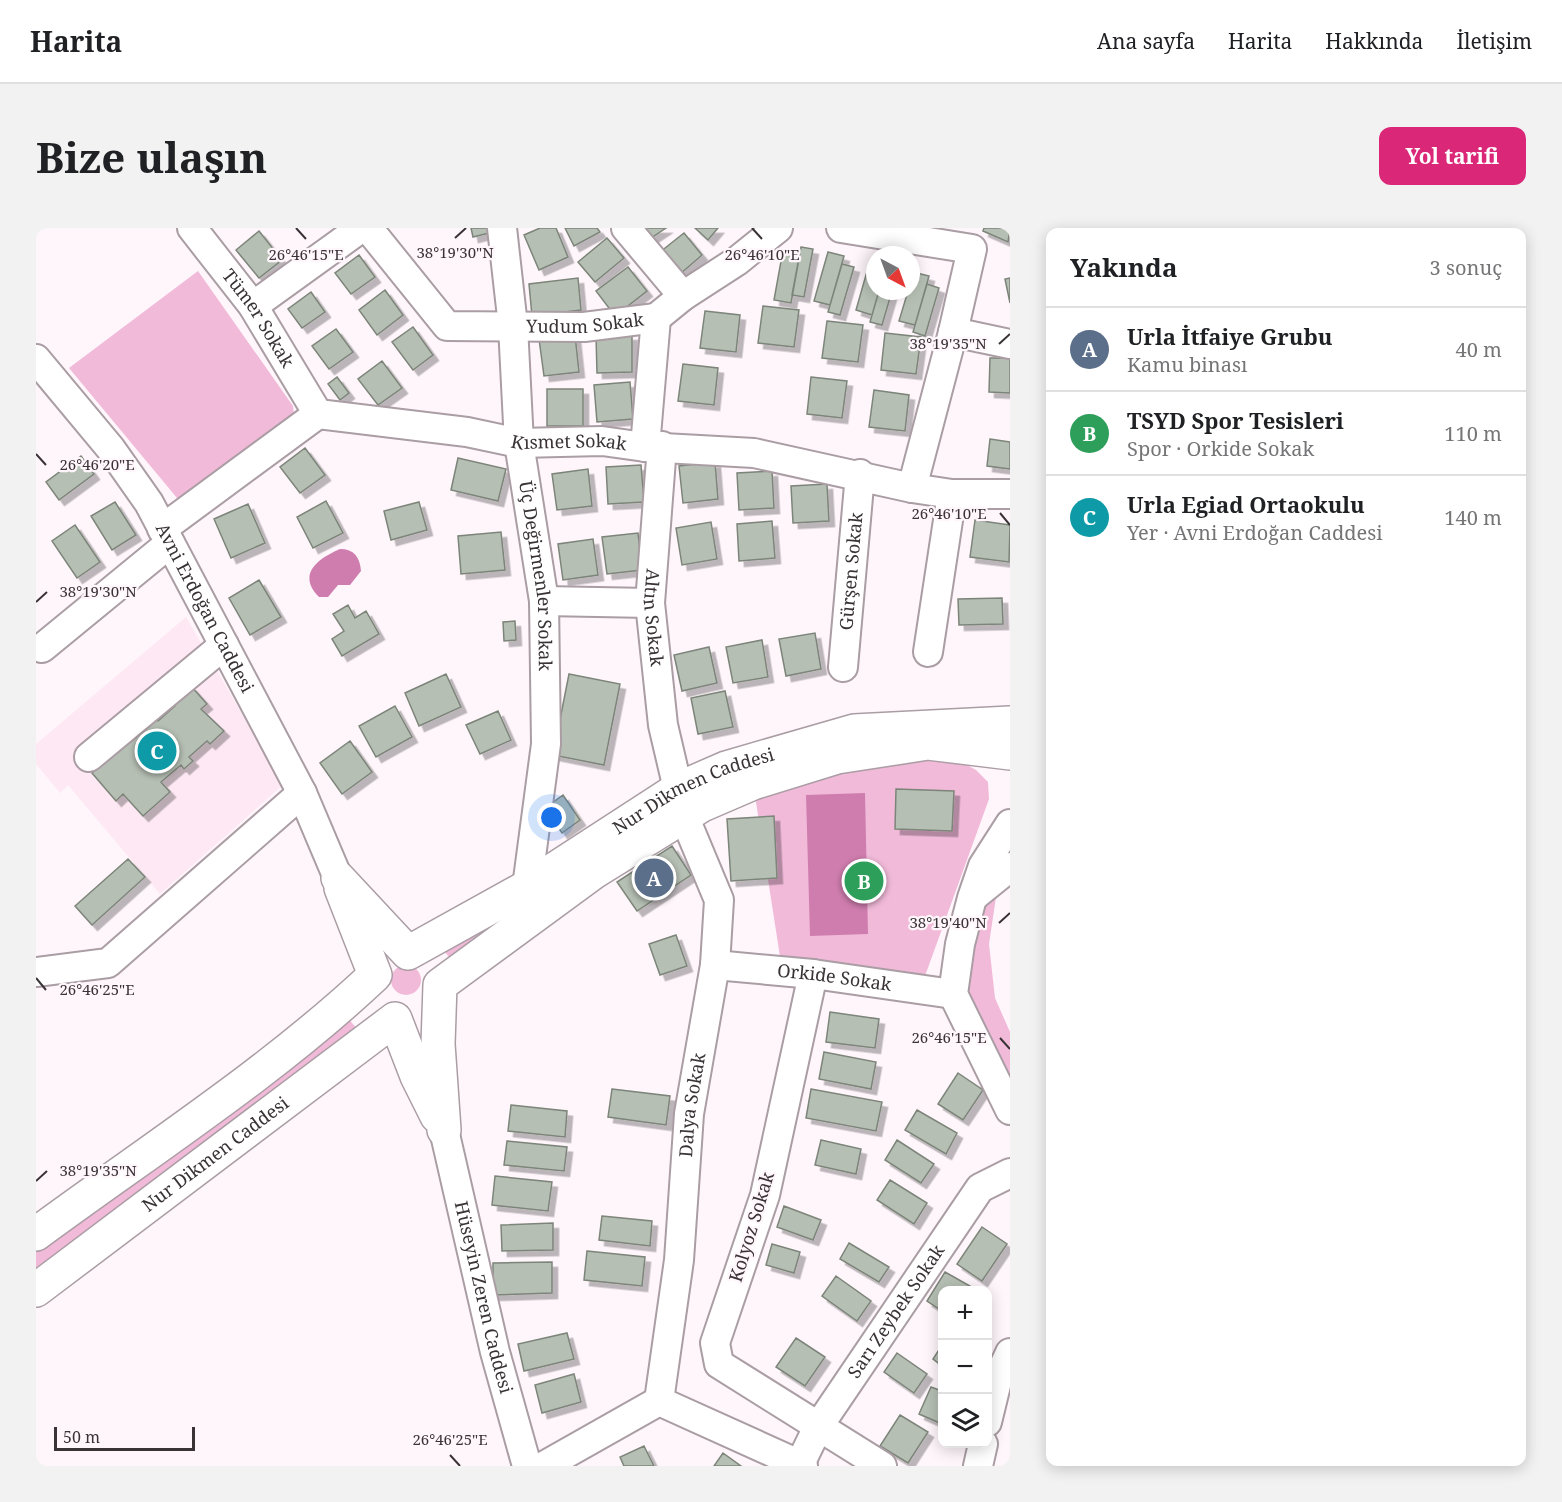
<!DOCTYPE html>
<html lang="tr">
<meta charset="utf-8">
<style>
:root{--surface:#fff;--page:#f2f2f2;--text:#202124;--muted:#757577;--line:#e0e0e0;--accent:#db2777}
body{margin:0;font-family:"Noto Serif",serif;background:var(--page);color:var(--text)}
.controls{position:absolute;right:18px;bottom:18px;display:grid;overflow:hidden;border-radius:12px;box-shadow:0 3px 15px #0003}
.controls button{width:54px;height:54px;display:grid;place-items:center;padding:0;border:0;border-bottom:2px solid var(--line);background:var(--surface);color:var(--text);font:30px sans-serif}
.compass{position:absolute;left:830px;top:18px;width:54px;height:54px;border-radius:50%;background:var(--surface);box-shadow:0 3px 15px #0003;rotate:139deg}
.scale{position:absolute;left:18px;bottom:15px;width:141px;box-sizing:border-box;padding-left:6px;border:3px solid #393336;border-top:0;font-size:16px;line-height:21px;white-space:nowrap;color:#393336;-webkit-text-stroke:4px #fff6fb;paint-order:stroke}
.you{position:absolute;left:516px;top:590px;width:21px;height:21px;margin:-15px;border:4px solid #fff;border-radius:50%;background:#1a73e8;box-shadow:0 0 0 9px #1a73e833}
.badge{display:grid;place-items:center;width:39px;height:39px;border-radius:50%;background:var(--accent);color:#fff;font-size:20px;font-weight:700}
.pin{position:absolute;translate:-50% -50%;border:3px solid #fff;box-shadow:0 2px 6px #0006}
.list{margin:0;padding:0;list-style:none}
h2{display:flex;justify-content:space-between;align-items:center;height:78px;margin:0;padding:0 24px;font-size:26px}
h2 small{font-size:20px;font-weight:400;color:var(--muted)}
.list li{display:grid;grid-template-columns:39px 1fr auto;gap:18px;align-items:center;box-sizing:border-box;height:84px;padding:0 24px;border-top:2px solid var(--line)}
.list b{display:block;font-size:22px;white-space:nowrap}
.list p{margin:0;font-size:20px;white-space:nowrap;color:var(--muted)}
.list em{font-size:20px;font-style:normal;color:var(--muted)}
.icon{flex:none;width:33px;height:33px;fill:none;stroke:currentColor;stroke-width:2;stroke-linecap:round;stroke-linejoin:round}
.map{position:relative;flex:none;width:974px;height:1238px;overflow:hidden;border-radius:12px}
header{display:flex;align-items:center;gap:36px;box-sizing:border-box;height:84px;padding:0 30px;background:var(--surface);border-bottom:2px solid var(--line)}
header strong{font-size:28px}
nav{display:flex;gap:33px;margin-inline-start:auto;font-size:21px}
.intro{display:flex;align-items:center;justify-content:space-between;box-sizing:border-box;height:144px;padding:0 36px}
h1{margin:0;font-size:42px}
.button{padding:15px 27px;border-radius:12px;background:var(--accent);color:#fff;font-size:21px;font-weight:700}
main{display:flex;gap:36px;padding:0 36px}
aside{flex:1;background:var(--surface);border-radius:12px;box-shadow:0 3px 15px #0003}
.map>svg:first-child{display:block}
.built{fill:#fee8f3}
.green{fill:#f1bad9}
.water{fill:#cf7dae}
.building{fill:#b6bfb4;stroke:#7d857a;stroke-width:1.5;filter:url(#shadow)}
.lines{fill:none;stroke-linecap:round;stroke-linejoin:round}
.minor-casing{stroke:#aa9da4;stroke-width:32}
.major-casing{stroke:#aa9da4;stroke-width:36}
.minor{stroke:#fff;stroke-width:28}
.major{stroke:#fff;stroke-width:33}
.ticks{fill:none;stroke:#393336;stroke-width:2}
.labels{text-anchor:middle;stroke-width:4.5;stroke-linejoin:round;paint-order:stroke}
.street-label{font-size:18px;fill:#393336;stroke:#fff6fb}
.ticks-label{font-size:15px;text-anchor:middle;fill:#393336;stroke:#fff6fb;stroke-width:4.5;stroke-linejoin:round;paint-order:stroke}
</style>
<header>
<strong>Harita</strong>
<nav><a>Ana sayfa</a><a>Harita</a><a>Hakkında</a><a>İletişim</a></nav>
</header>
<div class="intro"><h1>Bize ulaşın</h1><a class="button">Yol tarifi</a></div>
<main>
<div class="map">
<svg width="974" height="1238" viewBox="0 0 974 1238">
<defs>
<filter id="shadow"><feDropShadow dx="5.5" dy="5.5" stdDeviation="0" flood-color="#0004"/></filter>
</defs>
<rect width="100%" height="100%" fill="#fff6fb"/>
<path class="built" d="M150,389L247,557L124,666L32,557L24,565L0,536V516Z"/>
<path class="green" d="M162,43L257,178L259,196L146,276L33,140Z
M892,515L940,542L952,554L953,571L889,748L745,735L717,555Z
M960,669L953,716L959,770L974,804V847L917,766L936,670Z
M469,686L417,734L404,718Z
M355 752a15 15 0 1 1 30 0a15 15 0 1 1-30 0Z
M310,788L323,803L0,1042V1017Z"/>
<path class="water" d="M304,321C318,321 324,329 325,343L314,357H302L292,369H283C260,346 283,330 304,321Z
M829,565L832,706L774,708L770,567Z"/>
<path class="building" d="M435,0H452L453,5L437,9Z
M504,0H520L532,29L503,42L488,7Z
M529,0H561L564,4L538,18Z
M608,0H630L615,10Z
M659,0H682L672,12Z
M948,0H974L972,14L947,3Z
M223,3L246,32L223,50L200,22Z
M648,5L666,27L643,47L624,24Z
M571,10L588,30L559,54L542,34Z
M765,19L777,21L768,69L756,67Z
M747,22L764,25L755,75L738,72Z
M792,24L808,28L794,77L778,73Z
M323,27L339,49L315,66L299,45Z
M834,33L839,35V63H843L836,87L820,82Z
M806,36L818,39L804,87L792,84Z
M592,39L611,63L579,88L560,63Z
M877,44L893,48L879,97L863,93L872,63H875Z
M542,50L545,82L496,88L493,56Z
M974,50V75L969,51Z
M891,56L903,60L889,108L877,104Z
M349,62L367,87L341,107L323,82Z
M843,63H856L846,97L834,94Z
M275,64L289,84L266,100L252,81Z
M727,78L763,82L758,119L722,115Z
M669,83L704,87L700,124L664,120Z
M791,93L827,97L822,134L786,130Z
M377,99L397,127L377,142L356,114Z
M300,101L317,124L293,141L276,118Z
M849,105L885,109L880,146L845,142Z
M539,107L543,144L508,148L503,111Z
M596,107V144L561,145L560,108Z
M954,130H974V165L953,164Z
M346,133L366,160L342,177L322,151Z
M647,136L682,140L678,177L642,173Z
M301,149L313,165L304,172L292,156Z
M775,149L811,153L806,190L771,186Z
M594,154L597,191L561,194L558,157Z
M511,161H547V198H511Z
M838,162L873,167L869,203L833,199Z
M954,211L974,214V241L951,238Z
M269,220L289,247L264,265L244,239Z
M45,228L58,246L23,272L10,254Z
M422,230L470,241L462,273L415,262Z
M679,234L682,271L647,275L643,238Z
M605,237L608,274L572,276L570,239Z
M552,241L556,278L521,282L516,246Z
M736,243L738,280L703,282L701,245Z
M791,256L793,293L757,295L755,258Z
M290,273L307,305L277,320L261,289Z
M79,274L100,307L76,322L55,288Z
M383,274L391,302L355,312L348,283Z
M212,276L229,315L195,330L178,291Z
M939,292L974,297L973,334L934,329Z
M736,293L739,330L703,333L701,296Z
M675,294L681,331L646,337L640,300Z
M39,297L64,334L41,350L16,313Z
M465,304L469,342L425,346L422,308Z
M602,305L606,342L571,346L566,309Z
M557,311L562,347L527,352L522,316Z
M223,352L245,389L214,407L193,370Z
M966,370L967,396L923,397L922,371Z
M312,377L319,390L330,383L343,406L306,428L296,411L308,403L297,386Z
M479,393L480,412L468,413L467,394Z
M779,405L785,441L750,448L743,411Z
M726,412L732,449L697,455L690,419Z
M673,419L681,455L646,463L638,427Z
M410,446L425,479L383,498L369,465Z
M533,446L584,456L568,537L517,527Z
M155,458L171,476L165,481L188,503L174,516L171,513L153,529L157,533L148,541L145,537L125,554L134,564L107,588L87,566L80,573L56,545L119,490L122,493L139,478L136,474Z
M689,463L697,499L662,506L655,470Z
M359,478L376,509L340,529L323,498Z
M462,483L475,512L444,526L430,497Z
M314,513L336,544L306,566L284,535Z
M860,561L918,563L916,603L859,601Z
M527,567L544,592L526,605L509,580Z
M738,588L741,650L695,653L691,591Z
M636,618L655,647L601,683L581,654Z
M92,631L109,649L56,697L39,678Z
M640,707L651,738L624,747L613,716Z
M794,784L843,791L839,820L790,814Z
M788,824L840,834L835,861L783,851Z
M922,845L947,862L927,892L902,876Z
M576,861L634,868L630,897L572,889Z
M775,861L846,874L840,903L770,890Z
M475,877L531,883L529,909L472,903Z
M881,882L921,905L910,926L869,902Z
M785,912L825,921L820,946L779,937Z
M861,912L898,936L885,955L849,932Z
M471,913L531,919L528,943L468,937Z
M459,948L516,954L512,983L456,977Z
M854,952L891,975L878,996L841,972Z
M748,978L785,992L777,1012L741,999Z
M566,988L616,993L614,1018L563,1012Z
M517,995V1022L466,1023L465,997Z
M946,999L971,1016L946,1053L921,1036Z
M813,1015L853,1039L843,1054L804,1031Z
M736,1016L764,1024L758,1045L730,1037Z
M551,1023L609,1029L606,1058L548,1052Z
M516,1034V1065L457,1067V1035Z
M909,1044L941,1062H906V1083L891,1073Z
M800,1048L835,1073L821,1093L786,1068Z
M531,1105L538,1131L488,1143L482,1116Z
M760,1110L789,1129L769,1158L740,1139Z
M906,1117V1138L897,1131Z
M861,1125L891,1146L878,1165L848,1144Z
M538,1146L545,1174L506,1185L499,1157Z
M895,1159L906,1163V1196L883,1186Z
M864,1187L892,1204L872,1235L844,1218Z
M608,1218L618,1238H588L584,1229Z
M687,1225L705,1238H678Z"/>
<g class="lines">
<g class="minor-casing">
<g id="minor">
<path id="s1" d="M156,0L217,78L282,186"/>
<path id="s2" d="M332,0L411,98L548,99L620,90"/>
<path id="s3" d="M466,0L477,98L483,215L508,373L510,516L491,659"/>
<path d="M590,0L647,68"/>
<path d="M805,0L936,21L917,104L876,260"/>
<path d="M217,78L325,0"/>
<path d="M620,90L647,68L701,33L742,0"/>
<path d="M917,104L974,116"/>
<path id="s4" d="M0,131L75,221L113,275L266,565L302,650"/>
<path id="s5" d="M626,218L614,375L627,497L642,561"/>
<path d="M609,219L620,90"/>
<path id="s6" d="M126,301L282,186L431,204L483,215L566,213L609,219L718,225L876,260L916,266H974"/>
<path d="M508,373L614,375"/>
<path d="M6,420L134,315"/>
<path d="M892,424L916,266"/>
<path id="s7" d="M807,439L824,246"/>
<path d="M53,529L188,417"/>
<path d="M974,596L947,638L936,670L924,716L917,766L974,882"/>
<path d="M938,668L974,639"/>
<path id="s8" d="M679,737L777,746L917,766"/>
<path d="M0,744L72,735L266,565"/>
<path d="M777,746L729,967L679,1115L683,1136L846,1238"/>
<path id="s9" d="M408,902L459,1124L491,1238"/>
<path id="s10" d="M623,1173L643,1032L653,886L679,737L683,672L648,588"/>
<path d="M951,1194L961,1153L974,1125"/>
<path d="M508,1238L623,1173L767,1238"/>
<path id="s11" d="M763,1238L782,1199L944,960L974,945"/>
<path d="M942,1238L947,1216"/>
</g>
</g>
<g class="major-casing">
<g id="major">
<path id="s12" d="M302,650L372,725L491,659L642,561L690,540L818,503L974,495"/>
<path d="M408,902L402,816L404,757L558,644L666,577L717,555L801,529L892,515L974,525"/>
<path d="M0,1006C114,922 236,844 339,747L305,660"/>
<path id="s13" d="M0,1062L359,791L381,848L401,888"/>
</g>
</g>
<use href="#minor" class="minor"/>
<use href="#major" class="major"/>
</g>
<path class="ticks" d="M260,0L270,11M716,0L726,11M419,10L430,0M963,116L974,106M0,226L10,237M964,285L974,297M0,374L11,364M963,695L974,685M0,750L10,762M964,810L974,821M0,953L11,943M414,1227L424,1238"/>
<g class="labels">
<g class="street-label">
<text dy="6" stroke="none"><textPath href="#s1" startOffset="112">Tümer Sokak</textPath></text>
<text dy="6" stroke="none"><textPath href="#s2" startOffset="264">Yudum Sokak</textPath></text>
<text dy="6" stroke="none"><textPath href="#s6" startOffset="447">Kısmet Sokak</textPath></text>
<text dy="6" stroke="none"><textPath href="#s7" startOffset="96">Gürşen Sokak</textPath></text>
<text dy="6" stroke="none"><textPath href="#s3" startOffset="350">Üç Değirmenler Sokak</textPath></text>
<text dy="6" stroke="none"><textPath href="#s4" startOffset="302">Avni Erdoğan Caddesi</textPath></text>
<text dy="6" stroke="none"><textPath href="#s5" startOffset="172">Altın Sokak</textPath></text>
<text dy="6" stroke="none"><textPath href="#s12" startOffset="432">Nur Dikmen Caddesi</textPath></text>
<text dy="6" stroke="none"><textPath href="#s8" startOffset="120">Orkide Sokak</textPath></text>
<text dy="6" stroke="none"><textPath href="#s10" startOffset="298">Dalya Sokak</textPath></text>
<text dy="6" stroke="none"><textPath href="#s13" startOffset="225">Nur Dikmen Caddesi</textPath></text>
<text transform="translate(716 999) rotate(-73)" y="6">Kolyoz Sokak</text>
<text dy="6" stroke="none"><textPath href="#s9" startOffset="172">Hüseyin Zeren Caddesi</textPath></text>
<text dy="6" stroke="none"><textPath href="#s11" startOffset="183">Sarı Zeybek Sokak</textPath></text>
</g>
</g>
<g class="ticks-label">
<text x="419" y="30">38°19'30"N</text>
<text x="270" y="32">26°46'15"E</text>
<text x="726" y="32">26°46'10"E</text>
<text x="912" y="121">38°19'35"N</text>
<text x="61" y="242">26°46'20"E</text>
<text x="913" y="291">26°46'10"E</text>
<text x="62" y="369">38°19'30"N</text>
<text x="912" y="700">38°19'40"N</text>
<text x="61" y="767">26°46'25"E</text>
<text x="913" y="815">26°46'15"E</text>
<text x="62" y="948">38°19'35"N</text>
<text x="414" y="1217">26°46'25"E</text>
</g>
</svg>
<div class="controls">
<button>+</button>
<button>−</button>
<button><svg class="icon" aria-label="layers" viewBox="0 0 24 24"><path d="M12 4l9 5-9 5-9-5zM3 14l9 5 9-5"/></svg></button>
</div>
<svg class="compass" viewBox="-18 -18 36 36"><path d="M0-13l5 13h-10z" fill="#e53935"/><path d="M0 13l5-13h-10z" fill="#757577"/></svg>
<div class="scale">50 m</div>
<div class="you"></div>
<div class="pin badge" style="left:618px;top:650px;background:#5c6f8a">A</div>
<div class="pin badge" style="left:828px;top:653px;background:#2e9e5b">B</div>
<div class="pin badge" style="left:121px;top:523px;background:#0f9aa8">C</div>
</div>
<aside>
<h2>Yakında<small>3 sonuç</small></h2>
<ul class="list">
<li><span class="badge" style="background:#5c6f8a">A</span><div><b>Urla İtfaiye Grubu</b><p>Kamu binası</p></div><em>40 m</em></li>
<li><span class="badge" style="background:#2e9e5b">B</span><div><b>TSYD Spor Tesisleri</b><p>Spor · Orkide Sokak</p></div><em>110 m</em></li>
<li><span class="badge" style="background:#0f9aa8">C</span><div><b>Urla Egiad Ortaokulu</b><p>Yer · Avni Erdoğan Caddesi</p></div><em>140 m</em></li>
</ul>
</aside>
</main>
